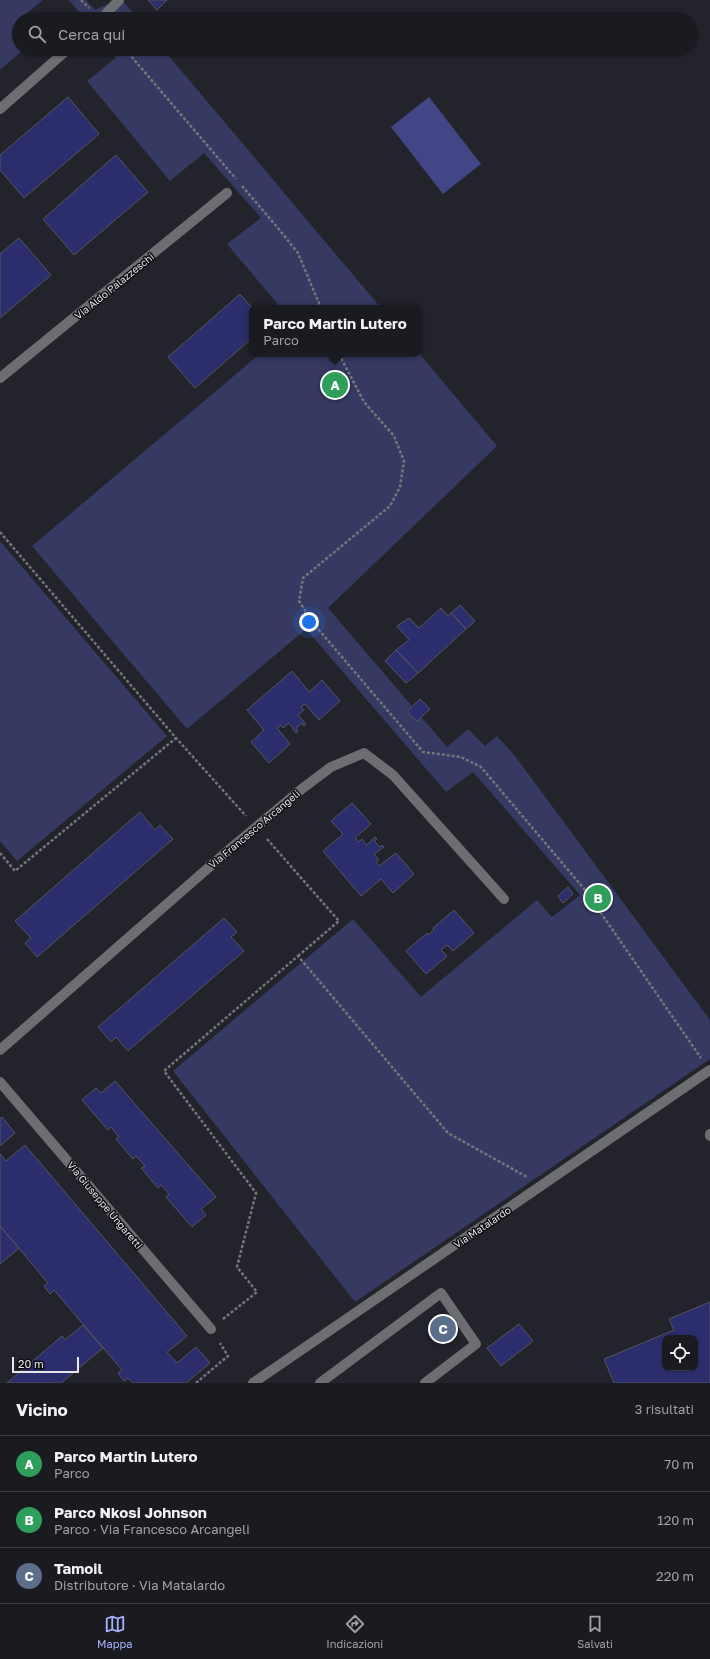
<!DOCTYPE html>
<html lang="it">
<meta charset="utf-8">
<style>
:root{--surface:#1a1b20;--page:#27282d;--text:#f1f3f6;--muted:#9fa1a5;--line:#38393e;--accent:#a7b1fc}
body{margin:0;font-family:"Golos Text",sans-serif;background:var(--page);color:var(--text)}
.controls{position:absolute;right:12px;bottom:12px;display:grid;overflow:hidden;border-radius:8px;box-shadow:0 1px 3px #0004}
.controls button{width:36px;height:36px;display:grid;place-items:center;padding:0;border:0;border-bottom:1px solid var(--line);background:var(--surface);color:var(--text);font:20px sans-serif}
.scale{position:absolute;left:12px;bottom:10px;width:67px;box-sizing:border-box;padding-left:4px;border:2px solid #e6e6eb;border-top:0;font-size:11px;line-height:14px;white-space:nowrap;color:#e6e6eb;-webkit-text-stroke:3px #0d0e11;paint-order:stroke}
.you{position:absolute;left:309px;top:622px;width:14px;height:14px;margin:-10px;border:3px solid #fff;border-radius:50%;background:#1a73e8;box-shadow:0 0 0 6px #1a73e833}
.badge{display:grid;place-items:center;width:26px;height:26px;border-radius:50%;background:var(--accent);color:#fff;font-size:13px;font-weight:700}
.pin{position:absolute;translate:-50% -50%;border:2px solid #fff;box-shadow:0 1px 4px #0006}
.popup{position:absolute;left:249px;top:305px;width:172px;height:52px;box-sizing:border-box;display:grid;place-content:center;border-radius:8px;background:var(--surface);filter:drop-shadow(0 1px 3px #0005);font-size:13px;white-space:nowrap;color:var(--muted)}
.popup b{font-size:15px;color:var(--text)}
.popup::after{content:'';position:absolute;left:50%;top:100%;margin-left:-8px;border:8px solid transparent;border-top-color:var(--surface)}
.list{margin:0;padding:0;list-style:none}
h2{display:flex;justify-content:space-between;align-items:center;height:52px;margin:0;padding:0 16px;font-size:17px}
h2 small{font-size:13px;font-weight:400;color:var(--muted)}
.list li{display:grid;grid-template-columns:26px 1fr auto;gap:12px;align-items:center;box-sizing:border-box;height:56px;padding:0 16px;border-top:1px solid var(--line)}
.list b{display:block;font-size:15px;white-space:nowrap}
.list p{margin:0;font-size:13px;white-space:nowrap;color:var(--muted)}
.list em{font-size:13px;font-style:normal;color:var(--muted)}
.icon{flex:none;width:22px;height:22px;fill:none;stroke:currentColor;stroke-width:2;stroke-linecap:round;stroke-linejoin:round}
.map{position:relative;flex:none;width:710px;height:1383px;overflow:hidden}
.search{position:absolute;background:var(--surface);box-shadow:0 1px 3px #0004;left:12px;right:12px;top:12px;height:44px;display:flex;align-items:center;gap:10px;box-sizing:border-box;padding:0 14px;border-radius:22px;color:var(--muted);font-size:15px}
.sheet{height:220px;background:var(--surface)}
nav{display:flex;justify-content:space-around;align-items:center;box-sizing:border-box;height:56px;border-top:1px solid var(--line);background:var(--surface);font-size:11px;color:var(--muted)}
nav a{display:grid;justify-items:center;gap:2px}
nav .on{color:var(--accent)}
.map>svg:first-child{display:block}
.green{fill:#363a62}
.water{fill:#424687}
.building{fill:#2c2d6c;stroke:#54555d;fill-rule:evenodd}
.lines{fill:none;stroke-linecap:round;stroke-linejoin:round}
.path{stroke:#75757b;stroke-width:2.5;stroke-dasharray:3 2;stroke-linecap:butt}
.minor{stroke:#6d6e71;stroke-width:10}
.labels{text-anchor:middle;stroke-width:3;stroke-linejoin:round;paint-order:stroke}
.street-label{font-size:10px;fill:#e6e6eb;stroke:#0d0e11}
</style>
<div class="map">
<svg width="710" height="1383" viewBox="0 0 710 1383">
<rect width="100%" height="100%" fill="#23242b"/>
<path class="green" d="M0,0H43L26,14L30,19H19V49H24L0,70Z
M69,0H86L95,10L117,0H122L138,19H85Z
M109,49H163L381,308H281L227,244L261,218L204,153L170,181L87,81L116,58Z
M418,352L497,446L328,608L447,747L468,729L485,746L497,736L515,756L710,1020V1059L355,1302L173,1071L353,919L421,997L537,900L552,917L580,895L473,772L446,792L306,629L187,729L32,546L260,354H418Z
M0,541L167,736L17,861L0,841Z"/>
<path class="water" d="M429,97L481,164L443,194L391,127Z"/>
<path class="building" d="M148,0H167L157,10Z
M68,97L99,134L24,198L0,170V155Z
M116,155L148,192L74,255L43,219Z
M19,238L51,275L0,318V254Z
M240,294L252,308V338L195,388L168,357Z
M460,605L475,621L466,629L451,613Z
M441,608L448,616L451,613L466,629L418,673L396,650L409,640L397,626L409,618L419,628Z
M396,650L418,673L406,683L385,661Z
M292,671L309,692L322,680L340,701L319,720L305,704L301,707L304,710L298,715L306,724L304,726L302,723L296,728L298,731L296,733L289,723L283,728L281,725L277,728L290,744L269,763L251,742L264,730L247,710Z
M420,699L430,709L417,721L407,712Z
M352,803L371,824L355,838L359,842L362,839L367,845L375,837L377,839L374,841L380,847L382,845L384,847L374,854L379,860L376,862L379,866L396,853L414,874L393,893L381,879L361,896L323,851L343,834L331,821Z
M140,812L155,830L160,825L173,839L37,957L25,943L31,938L15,921Z
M568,887L573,894L563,903L558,896Z
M454,910L474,933L453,951L447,945L441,950L447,956L426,974L406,951L427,933L428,935L434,930L433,928Z
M224,918L237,932L231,937L244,951L128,1051L116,1037L111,1042L98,1027Z
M115,1081L216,1197L201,1209L206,1215L192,1227L166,1197L169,1194L161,1185L158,1188L141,1168L145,1166L136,1156L133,1159L116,1139L119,1137L111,1127L108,1130L82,1100L96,1088L101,1093Z
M2,1117L15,1133L0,1146V1119Z
M25,1145L187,1336L167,1352L177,1363L196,1347L210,1363L186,1383H133L128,1378L124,1381L118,1373L122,1370L54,1290L50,1294L44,1286L48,1283L0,1226V1154L6,1161Z
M0,1226L19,1248L0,1264Z
M710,1302V1383H614L604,1359L674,1330L669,1319ZM665,1338H695V1368H665Z
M519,1324L533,1341L501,1366L487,1348Z
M83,1325L103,1348L61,1383H7L62,1336L65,1340Z"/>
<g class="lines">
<path class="path" d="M81,0L89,8
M125,49L236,179
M242,186L278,228L298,253L321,308
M339,354L364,402L394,436L404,461L400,487L390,506L303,578L299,601L313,623L423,752L461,757L481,767L585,890L701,1058
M0,532L176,738L246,816
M267,839L339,921L298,956
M0,853L15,871L176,738
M223,1319L257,1292L237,1267L256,1193L164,1071L298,956L448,1133L527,1177
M196,1383L228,1356L220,1343"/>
<path class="minor" d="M101,19L119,0
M0,109L68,49
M0,378L227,193
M0,1050L231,848L303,788L331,767L364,753L393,775L504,899
M0,1082L211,1329
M710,1134V1136
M253,1383L710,1070
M320,1383L441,1293L476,1344L425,1383"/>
</g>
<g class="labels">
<g class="street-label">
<text transform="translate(114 286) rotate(-39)" y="4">Via Aldo Palazzeschi</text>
<text transform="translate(254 829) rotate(-40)" y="4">Via Francesco Arcangeli</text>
<text transform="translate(105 1205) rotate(50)" y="4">Via Giuseppe Ungaretti</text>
<text transform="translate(482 1227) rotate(-34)" y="4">Via Matalardo</text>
</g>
</g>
</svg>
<div class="controls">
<button><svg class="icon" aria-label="locate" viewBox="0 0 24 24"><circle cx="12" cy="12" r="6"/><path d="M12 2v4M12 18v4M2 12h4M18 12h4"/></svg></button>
</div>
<div class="scale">20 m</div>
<div class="you"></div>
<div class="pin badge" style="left:335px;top:385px;background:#2e9e5b">A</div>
<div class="popup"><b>Parco Martin Lutero</b>Parco</div>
<div class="pin badge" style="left:598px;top:898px;background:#2e9e5b">B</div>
<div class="pin badge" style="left:443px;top:1329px;background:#5c6f8a">C</div>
<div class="search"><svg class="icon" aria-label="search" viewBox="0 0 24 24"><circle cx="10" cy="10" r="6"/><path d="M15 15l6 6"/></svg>Cerca qui</div>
</div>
<section class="sheet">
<h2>Vicino<small>3 risultati</small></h2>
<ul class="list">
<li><span class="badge" style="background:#2e9e5b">A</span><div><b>Parco Martin Lutero</b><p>Parco</p></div><em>70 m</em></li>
<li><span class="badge" style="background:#2e9e5b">B</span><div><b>Parco Nkosi Johnson</b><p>Parco · Via Francesco Arcangeli</p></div><em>120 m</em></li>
<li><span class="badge" style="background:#5c6f8a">C</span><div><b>Tamoil</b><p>Distributore · Via Matalardo</p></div><em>220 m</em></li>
</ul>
</section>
<nav>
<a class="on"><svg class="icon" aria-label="map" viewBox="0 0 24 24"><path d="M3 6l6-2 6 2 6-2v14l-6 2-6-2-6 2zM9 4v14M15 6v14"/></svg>Mappa</a>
<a><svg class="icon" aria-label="directions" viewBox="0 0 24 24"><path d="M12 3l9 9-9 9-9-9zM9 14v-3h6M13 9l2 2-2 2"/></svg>Indicazioni</a>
<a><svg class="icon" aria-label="saved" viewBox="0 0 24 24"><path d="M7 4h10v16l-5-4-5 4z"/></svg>Salvati</a>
</nav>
